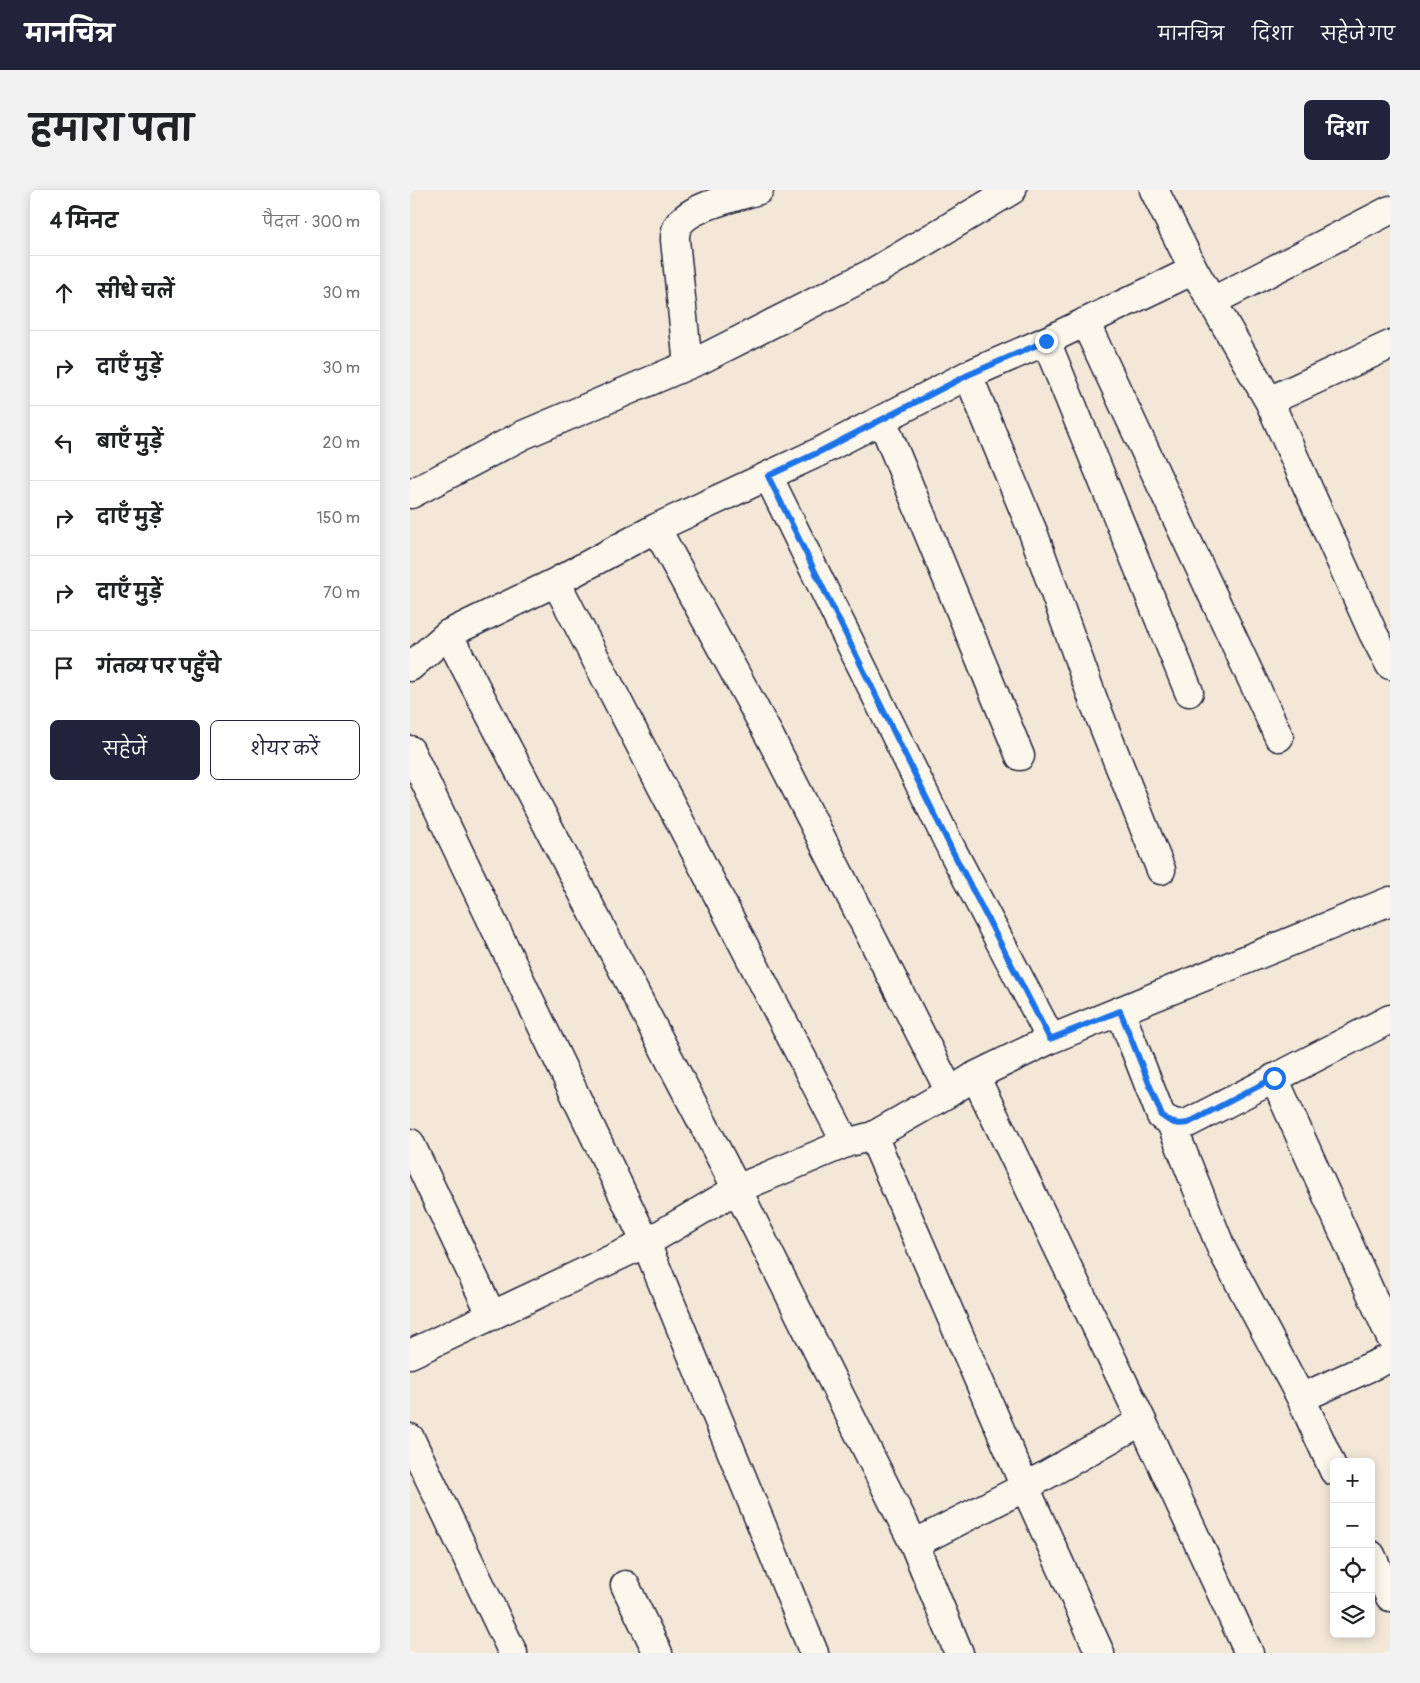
<!DOCTYPE html>
<html lang="hi">
<meta charset="utf-8">
<style>
:root{--surface:#fff;--page:#f2f2f2;--text:#202124;--muted:#757577;--line:#e0e0e0;--accent:#22223b}
body{margin:0;font-family:Pangolin,"Playpen Sans Deva",sans-serif;background:var(--page);color:var(--text)}
.controls{position:absolute;right:15px;bottom:15px;display:grid;overflow:hidden;border-radius:8px;box-shadow:0 2px 12px #0003}
.controls button{width:45px;height:45px;display:grid;place-items:center;padding:0;border:0;border-bottom:1px solid var(--line);background:var(--surface);color:var(--text);font:25px sans-serif}
.stop{position:absolute;width:15px;height:15px;margin:-11px;border:4px solid #1a73e8;border-radius:50%;background:#fff}
.stop.end{background:#1a73e8;border-color:#fff;box-shadow:0 1px 5px #0008}
.list{margin:0;padding:0;list-style:none}
h2{display:flex;justify-content:space-between;align-items:center;height:65px;margin:0;padding:0 20px;font-size:21px}
h2 small{font-size:16px;font-weight:400;color:var(--muted)}
.list li{display:grid;grid-template-columns:32px 1fr auto;gap:15px;align-items:center;box-sizing:border-box;height:75px;padding:0 20px;border-top:1px solid var(--line)}
.list b{display:block;font-size:19px;white-space:nowrap}
.list em{font-size:16px;font-style:normal;color:var(--muted)}
.actions{display:flex;gap:10px;padding:15px 20px}
.actions a{flex:1;padding:11px 0;border:1px solid var(--accent);border-radius:8px;text-align:center;font-size:18px;color:var(--accent)}
.actions .main{background:var(--accent);color:#fff}
.icon{flex:none;width:28px;height:28px;fill:none;stroke:currentColor;stroke-width:2;stroke-linecap:round;stroke-linejoin:round}
.map{position:relative;flex:none;width:980px;height:1463px;overflow:hidden;border-radius:8px}
header{display:flex;align-items:center;gap:30px;box-sizing:border-box;height:70px;padding:0 25px;background:var(--accent);color:#fff}
header strong{font-size:24px}
nav{display:flex;gap:28px;margin-inline-start:auto;font-size:18px}
.intro{display:flex;align-items:center;justify-content:space-between;box-sizing:border-box;height:120px;padding:0 30px}
h1{margin:0;font-size:35px}
.button{padding:12px 22px;border-radius:8px;background:var(--accent);color:#fff;font-size:18px;font-weight:700}
main{display:flex;gap:30px;padding:0 30px}
aside{flex:1;background:var(--surface);border-radius:8px;box-shadow:0 2px 12px #0003}
.map>svg:first-child{display:block}
.lines{fill:none;stroke-linecap:round;stroke-linejoin:round}
.minor-casing{stroke:#22223b;stroke-width:31}
.minor{stroke:#fbf7ec;stroke-width:28}
.route{stroke:#1a73e8;stroke-width:6}
</style>
<header>
<strong>मानचित्र</strong>
<nav><a>मानचित्र</a><a>दिशा</a><a>सहेजे गए</a></nav>
</header>
<div class="intro"><h1>हमारा पता</h1><a class="button">दिशा</a></div>
<main>
<aside>
<h2>4 मिनट<small>पैदल · 300 m</small></h2>
<ul class="list">
<li><svg class="icon" aria-label="ahead" viewBox="0 0 24 24"><path d="M12 20V5M6 11l6-6 6 6"/></svg><div><b>सीधे चलें</b></div><em>30 m</em></li>
<li><svg class="icon" aria-label="right" viewBox="0 0 24 24"><path d="M7 20v-9h11M14 6l5 5-5 5"/></svg><div><b>दाएँ मुड़ें</b></div><em>30 m</em></li>
<li><svg class="icon" aria-label="left" viewBox="0 0 24 24"><path d="M17 20v-9H6M10 6l-5 5 5 5"/></svg><div><b>बाएँ मुड़ें</b></div><em>20 m</em></li>
<li><svg class="icon" aria-label="right" viewBox="0 0 24 24"><path d="M7 20v-9h11M14 6l5 5-5 5"/></svg><div><b>दाएँ मुड़ें</b></div><em>150 m</em></li>
<li><svg class="icon" aria-label="right" viewBox="0 0 24 24"><path d="M7 20v-9h11M14 6l5 5-5 5"/></svg><div><b>दाएँ मुड़ें</b></div><em>70 m</em></li>
<li><svg class="icon" aria-label="arrive" viewBox="0 0 24 24"><path d="M6 21V4h12l-3 4 3 4H6"/></svg><div><b>गंतव्य पर पहुँचे</b></div></li>
</ul>
<div class="actions"><a class="main">सहेजें</a><a>शेयर करें</a></div>
</aside>
<div class="map">
<svg width="980" height="1463" viewBox="0 0 980 1463">
<rect width="100%" height="100%" fill="#f3e8d8"/>
<filter id="ink" filterUnits="userSpaceOnUse"><feTurbulence type="fractalNoise" baseFrequency=".02" numOctaves="2"/><feDisplacementMap in="SourceGraphic" scale="10" xChannelSelector="R" yChannelSelector="G"/><feConvolveMatrix kernelMatrix="1 2 1 2 8 2 1 2 1" color-interpolation-filters="sRGB"/></filter>
<g filter="url(#ink)">
<g class="lines">
<g class="minor-casing">
<path id="minor" d="M744,0L784,80L859,211L963,443L980,475
M803,111L980,20
M675,132L869,547
M636,151L779,502
M278,175L265,50C265,46 265,41 267,38C275,17 329,6 349,0
M558,185L623,342L684,512L751,680
M859,211L980,155
M472,230L610,566
M358,286L543,662L641,849
M1,304L113,245L292,169L462,83L602,0
M246,338L407,263L558,185L636,151L784,80
M146,392L436,953
M38,444L327,999L504,1354L549,1463
M0,477L38,444L146,392L246,338L360,547L540,902
M0,560L236,1053L404,1463
M710,821L751,926C761,933 766,935 778,933L980,829
M565,886L732,1231L839,1463
M864,888L980,1146
M761,933L812,1060L891,1208L924,1281
M463,946L615,1297L690,1463
M0,953L82,1126
M0,1164L236,1053L327,999L436,953L463,946L540,902L565,886L641,849L980,711
M891,1208L980,1168
M0,1248L103,1463
M504,1354L615,1297L732,1231
M961,1365L980,1407
M215,1395L248,1463"/>
</g>
<use href="#minor" class="minor"/>
</g>
</g>
<g class="lines" filter="url(#ink)">
<path class="route" d="M636,151L558,185L407,263L358,286L543,662L640,849L710,821L752,926C761,933 766,935 778,933L864,888"/>
</g>
</svg>
<div class="controls">
<button>+</button>
<button>−</button>
<button><svg class="icon" aria-label="locate" viewBox="0 0 24 24"><circle cx="12" cy="12" r="6"/><path d="M12 2v4M12 18v4M2 12h4M18 12h4"/></svg></button>
<button><svg class="icon" aria-label="layers" viewBox="0 0 24 24"><path d="M12 4l9 5-9 5-9-5zM3 14l9 5 9-5"/></svg></button>
</div>
<div class="stop" style="left:864px;top:888px"></div>
<div class="stop end" style="left:636px;top:151px"></div>
</div>
</main>
